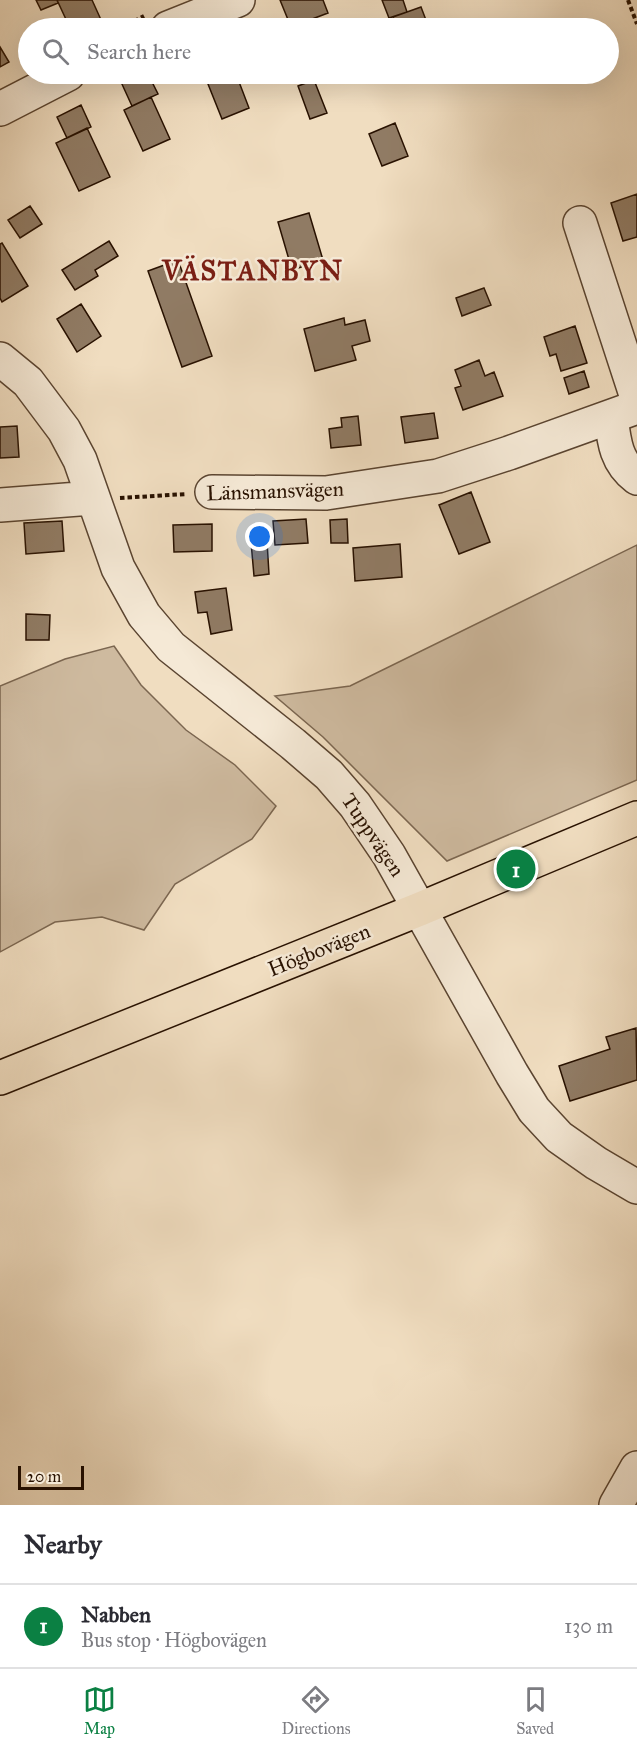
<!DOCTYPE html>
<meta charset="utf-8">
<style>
:root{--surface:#fff;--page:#f7f7f7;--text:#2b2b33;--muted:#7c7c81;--line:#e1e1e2;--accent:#0b8043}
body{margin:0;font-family:"IM FELL Great Primer",serif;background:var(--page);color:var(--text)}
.scale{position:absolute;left:18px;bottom:15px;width:66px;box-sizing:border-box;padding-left:6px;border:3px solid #281100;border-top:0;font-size:16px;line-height:21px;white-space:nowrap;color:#281100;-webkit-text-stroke:4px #f5e9d6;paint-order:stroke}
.you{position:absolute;left:260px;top:537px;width:21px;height:21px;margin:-15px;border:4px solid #fff;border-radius:50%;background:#1a73e8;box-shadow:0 0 0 9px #1a73e833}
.badge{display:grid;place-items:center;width:39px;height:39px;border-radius:50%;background:var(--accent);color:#fff;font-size:20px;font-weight:700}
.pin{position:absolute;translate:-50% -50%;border:3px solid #fff;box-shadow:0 2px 6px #0006}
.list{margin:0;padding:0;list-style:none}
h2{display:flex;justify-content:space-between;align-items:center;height:78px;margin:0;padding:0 24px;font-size:26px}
h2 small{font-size:20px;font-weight:400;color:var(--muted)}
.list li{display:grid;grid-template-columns:39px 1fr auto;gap:18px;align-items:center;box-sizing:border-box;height:84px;padding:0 24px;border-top:2px solid var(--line)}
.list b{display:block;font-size:22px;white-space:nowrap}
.list p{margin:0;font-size:20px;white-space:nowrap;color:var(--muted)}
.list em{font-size:20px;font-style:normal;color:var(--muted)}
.icon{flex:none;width:33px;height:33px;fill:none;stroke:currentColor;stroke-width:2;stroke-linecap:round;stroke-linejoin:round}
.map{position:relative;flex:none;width:637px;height:1505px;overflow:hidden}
.search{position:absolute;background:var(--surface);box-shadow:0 6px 24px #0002;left:18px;right:18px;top:18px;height:66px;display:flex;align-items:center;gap:15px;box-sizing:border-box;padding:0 21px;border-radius:33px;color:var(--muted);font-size:22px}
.sheet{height:162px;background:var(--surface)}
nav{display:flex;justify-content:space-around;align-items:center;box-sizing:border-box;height:84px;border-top:2px solid var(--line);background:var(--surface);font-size:16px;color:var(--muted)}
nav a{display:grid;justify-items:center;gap:3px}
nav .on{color:var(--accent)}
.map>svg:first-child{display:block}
.green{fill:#ceba9f;stroke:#7b6650;stroke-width:1.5}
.building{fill:#907b64;stroke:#281100;stroke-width:1.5}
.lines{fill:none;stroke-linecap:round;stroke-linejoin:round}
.minor-casing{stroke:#5a4430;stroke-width:36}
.major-casing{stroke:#281100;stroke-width:36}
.path{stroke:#281100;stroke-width:4;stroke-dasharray:4.5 3;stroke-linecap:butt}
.minor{stroke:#f5e9d6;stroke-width:33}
.major{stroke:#f0ddc0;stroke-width:33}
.labels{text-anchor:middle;stroke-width:5;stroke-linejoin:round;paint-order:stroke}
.street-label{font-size:21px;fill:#281100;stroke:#f5e9d6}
.district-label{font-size:27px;font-weight:bold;letter-spacing:1.5px;fill:#7a1f14;stroke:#f5e9d6}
</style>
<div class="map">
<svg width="637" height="1505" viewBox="0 0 637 1505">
<rect width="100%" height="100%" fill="#f0ddc0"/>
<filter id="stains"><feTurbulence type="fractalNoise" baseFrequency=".00333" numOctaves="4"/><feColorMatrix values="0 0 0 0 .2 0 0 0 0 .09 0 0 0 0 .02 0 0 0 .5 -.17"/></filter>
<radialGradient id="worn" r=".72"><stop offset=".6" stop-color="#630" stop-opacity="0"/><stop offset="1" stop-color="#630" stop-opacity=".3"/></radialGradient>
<path class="green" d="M637,545V780L447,861L323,737L275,696L350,686Z
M114,646L141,685L186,730L235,765L276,806L252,839L175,884L144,930L102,917L55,922L0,952V686L65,659Z"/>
<path class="building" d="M36,0H57L58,3L41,10Z
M57,0H92L102,22L86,28H70Z
M280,0H323L328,13L291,27Z
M382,0H403L407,12L389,18Z
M421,7L429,28H397L393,17Z
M0,47L9,62L0,67Z
M139,74H148L158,94L132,106L121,82Z
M204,74H236L249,108L222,119Z
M314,80L327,113L310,119L298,86Z
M151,97L170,139L143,151L124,110Z
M81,105L91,127L67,138L57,117Z
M395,123L408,156L382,166L369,134Z
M87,128L110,177L79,191L56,143Z
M637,194V237L623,241L611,203Z
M30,206L42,224L20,238L8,220Z
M309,213L323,260L292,270L278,222Z
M109,241L118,256L95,270L98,276L75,290L62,270Z
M2,243L28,286L2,302L0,298V244Z
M178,260L212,356L182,367L148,271Z
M484,288L491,305L462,316L456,298Z
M81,304L101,336L77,352L57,319Z
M344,318L345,325L365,320L370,341L352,346L356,360L315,371L304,329Z
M575,326L587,363L561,371L556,354L550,356L544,337Z
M479,360L485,376L494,372L503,396L463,410L455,388L461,386L455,370Z
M584,371L589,387L569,394L564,378Z
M434,413L438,438L405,443L401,417Z
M358,416L361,445L331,448L329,429L342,427L341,418Z
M17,426L19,457L0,458V427Z
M471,492L490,542L459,554L439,505Z
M306,519L308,543L275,545L273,521Z
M347,519L348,543H331L330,520Z
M62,521L64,551L26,554L24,523Z
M212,524V551L174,552L173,525Z
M267,541L269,574L254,576L251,542Z
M400,544L402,577L355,581L353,548Z
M226,588L232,630L211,634L207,612L198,613L195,592Z
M26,614L50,615L49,640H26Z
M636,1028L637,1080L570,1101L559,1066L610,1049L606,1037Z"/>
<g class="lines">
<g class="minor-casing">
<path id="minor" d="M168,28L238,0
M0,109L68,74
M580,223L637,398
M0,359L28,382L64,430L80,460L118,568L144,615L171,647L293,744L329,775L355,805L389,855L512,1074L534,1110L559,1137L596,1163L637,1187
M611,417C614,442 616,462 637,478
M212,492L326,493L438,476L509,453L637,407
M0,505L92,498
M616,1505L637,1468"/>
</g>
<g class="major-casing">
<path id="major" d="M0,1078L420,909L637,818"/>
</g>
<path class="path" d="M628,0L637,24
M121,28L144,16
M120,498L187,494"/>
<use href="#minor" class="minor"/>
<use href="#major" class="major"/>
</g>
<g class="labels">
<g class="street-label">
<text transform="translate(275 491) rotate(-2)" y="7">Länsmansvägen</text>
<text transform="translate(373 835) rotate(56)" y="7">Tuppvägen</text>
<text transform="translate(319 950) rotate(-22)" y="7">Högbovägen</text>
</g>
<g class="district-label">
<text x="253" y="280">VÄSTANBYN</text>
</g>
</g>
<rect width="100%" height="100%" filter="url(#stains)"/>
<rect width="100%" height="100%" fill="url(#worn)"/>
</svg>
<div class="scale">20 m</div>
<div class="you"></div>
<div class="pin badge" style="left:516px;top:869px">1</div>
<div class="search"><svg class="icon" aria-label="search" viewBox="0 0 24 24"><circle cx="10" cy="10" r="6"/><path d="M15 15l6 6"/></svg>Search here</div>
</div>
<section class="sheet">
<h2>Nearby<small></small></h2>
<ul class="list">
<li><span class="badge">1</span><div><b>Nabben</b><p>Bus stop · Högbovägen</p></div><em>130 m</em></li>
</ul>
</section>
<nav>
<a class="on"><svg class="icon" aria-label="map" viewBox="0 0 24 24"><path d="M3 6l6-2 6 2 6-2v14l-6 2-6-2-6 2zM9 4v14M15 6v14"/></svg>Map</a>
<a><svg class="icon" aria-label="directions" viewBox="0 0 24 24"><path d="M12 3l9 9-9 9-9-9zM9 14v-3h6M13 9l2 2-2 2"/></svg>Directions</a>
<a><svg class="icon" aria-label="saved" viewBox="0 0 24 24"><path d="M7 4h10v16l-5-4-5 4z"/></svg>Saved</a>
</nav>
